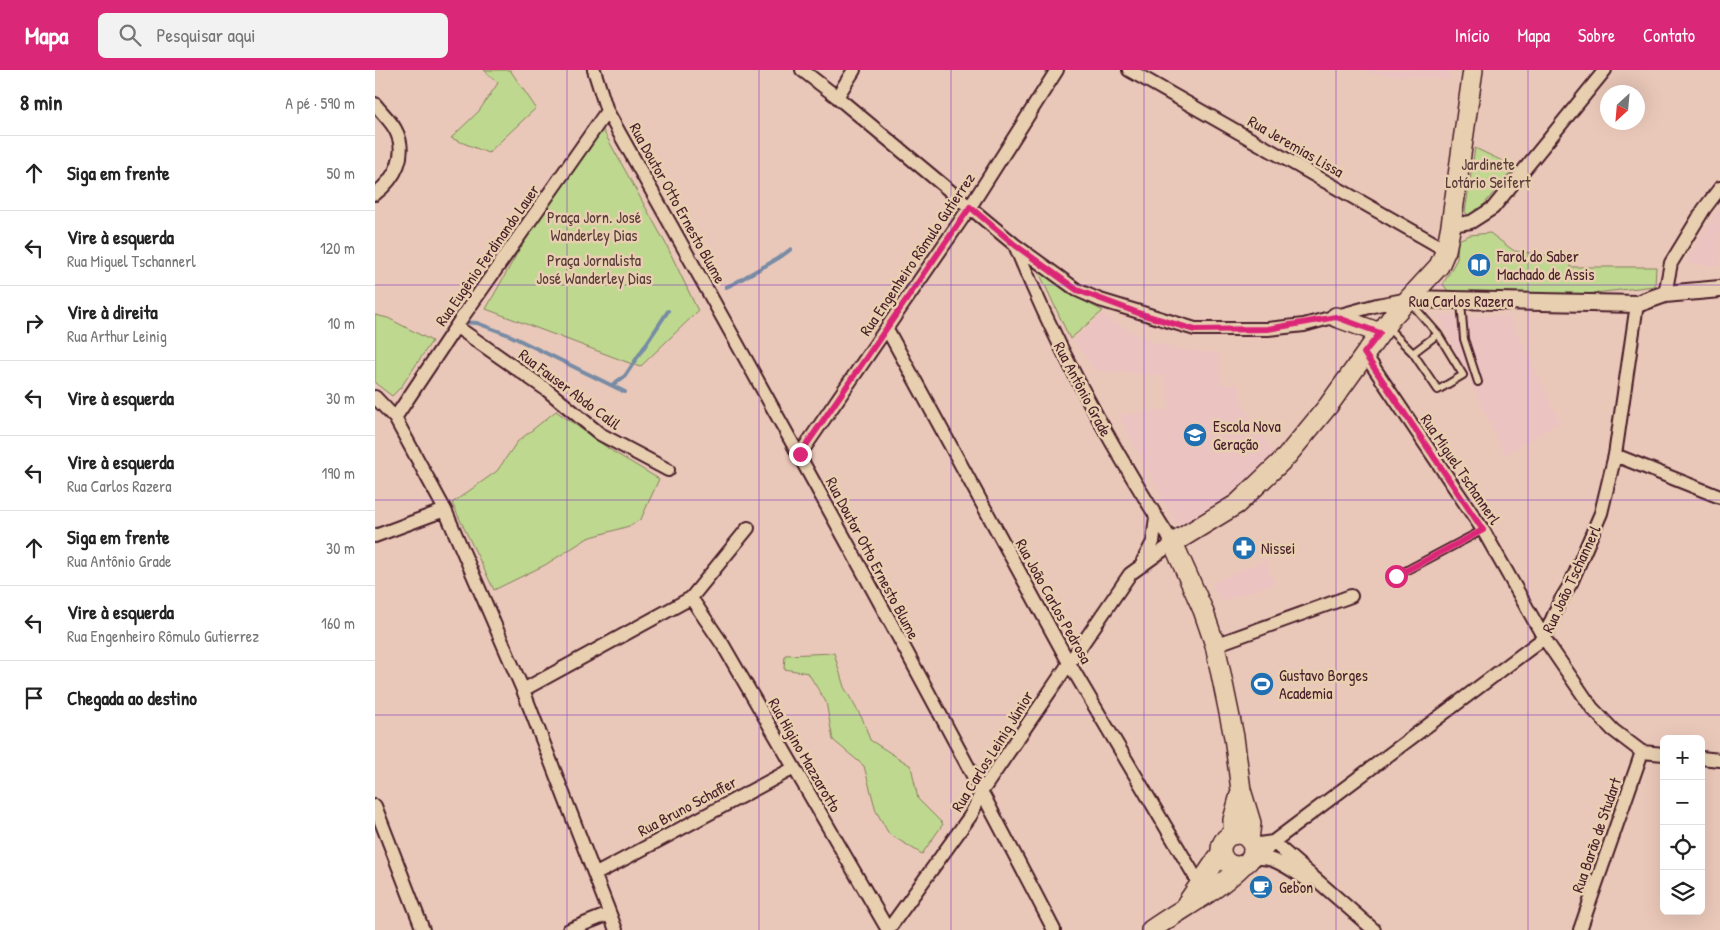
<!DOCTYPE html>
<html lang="pt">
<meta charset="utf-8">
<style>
:root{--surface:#fff;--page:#f2f2f2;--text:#222;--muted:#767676;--line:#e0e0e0;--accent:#db2777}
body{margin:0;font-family:"Patrick Hand",sans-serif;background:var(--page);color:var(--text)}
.controls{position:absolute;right:15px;bottom:15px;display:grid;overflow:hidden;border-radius:8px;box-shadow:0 5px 20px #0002}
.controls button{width:45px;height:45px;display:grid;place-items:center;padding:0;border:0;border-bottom:1px solid var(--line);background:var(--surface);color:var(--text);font:25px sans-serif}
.compass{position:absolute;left:1225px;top:15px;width:45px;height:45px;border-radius:50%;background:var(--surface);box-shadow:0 5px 20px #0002;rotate:206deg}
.stop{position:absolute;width:15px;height:15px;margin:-11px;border:4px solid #db2777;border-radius:50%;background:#fff}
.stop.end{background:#db2777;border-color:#fff;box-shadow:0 1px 5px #0008}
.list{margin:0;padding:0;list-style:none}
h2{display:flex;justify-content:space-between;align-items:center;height:65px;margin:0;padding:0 20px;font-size:21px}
h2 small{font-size:16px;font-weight:400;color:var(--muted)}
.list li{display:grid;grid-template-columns:32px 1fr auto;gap:15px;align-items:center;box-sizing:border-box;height:75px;padding:0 20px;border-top:1px solid var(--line)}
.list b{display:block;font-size:19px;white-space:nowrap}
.list p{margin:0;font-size:16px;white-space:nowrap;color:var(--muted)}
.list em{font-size:16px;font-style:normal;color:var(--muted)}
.icon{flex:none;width:28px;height:28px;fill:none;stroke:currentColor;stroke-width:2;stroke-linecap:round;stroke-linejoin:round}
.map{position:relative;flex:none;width:1345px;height:860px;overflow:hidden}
header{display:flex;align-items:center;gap:30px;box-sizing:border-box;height:70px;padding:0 25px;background:var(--accent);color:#fff}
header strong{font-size:24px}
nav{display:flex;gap:28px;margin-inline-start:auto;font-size:18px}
.search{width:350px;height:45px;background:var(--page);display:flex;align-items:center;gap:12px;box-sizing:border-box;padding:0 18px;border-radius:8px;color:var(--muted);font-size:19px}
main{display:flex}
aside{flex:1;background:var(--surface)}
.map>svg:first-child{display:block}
.built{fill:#ebc3c0}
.green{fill:#bed88f;stroke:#847c5d}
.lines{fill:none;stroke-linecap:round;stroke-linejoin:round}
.stream{stroke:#778ba5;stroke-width:4}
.service-casing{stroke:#4a1f2b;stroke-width:10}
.minor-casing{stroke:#4a1f2b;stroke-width:16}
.tertiary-casing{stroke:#4a1f2b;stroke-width:20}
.secondary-casing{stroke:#4a1f2b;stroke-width:22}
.service{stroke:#e8cfb0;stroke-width:6}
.minor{stroke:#e8cfb0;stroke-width:12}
.tertiary{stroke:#e8cfb0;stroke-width:16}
.secondary{stroke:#e8cfb0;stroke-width:19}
.route{stroke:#db2777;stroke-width:6}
.grid{fill:none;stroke:#7b2cbf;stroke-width:1;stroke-opacity:0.55}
.labels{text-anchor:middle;stroke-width:5;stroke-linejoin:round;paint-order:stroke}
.street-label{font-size:16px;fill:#4a1f2b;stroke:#e8cfb0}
.park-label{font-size:16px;fill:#5b3b3a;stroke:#e8cfb0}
.poi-label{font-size:16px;fill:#4a1f2b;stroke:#e8cfb0;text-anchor:start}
</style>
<header>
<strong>Mapa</strong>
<div class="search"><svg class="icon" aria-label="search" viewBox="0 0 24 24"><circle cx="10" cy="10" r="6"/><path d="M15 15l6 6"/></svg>Pesquisar aqui</div>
<nav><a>Início</a><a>Mapa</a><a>Sobre</a><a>Contato</a></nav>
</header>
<main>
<aside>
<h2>8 min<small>A pé · 590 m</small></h2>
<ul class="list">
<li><svg class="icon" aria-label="ahead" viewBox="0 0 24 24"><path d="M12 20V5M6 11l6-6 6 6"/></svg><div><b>Siga em frente</b></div><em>50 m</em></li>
<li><svg class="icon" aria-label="left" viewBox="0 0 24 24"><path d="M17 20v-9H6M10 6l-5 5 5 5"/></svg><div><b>Vire à esquerda</b><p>Rua Miguel Tschannerl</p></div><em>120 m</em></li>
<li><svg class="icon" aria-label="right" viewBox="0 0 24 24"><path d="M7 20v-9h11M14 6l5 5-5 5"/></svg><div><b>Vire à direita</b><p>Rua Arthur Leinig</p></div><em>10 m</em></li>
<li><svg class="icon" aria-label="left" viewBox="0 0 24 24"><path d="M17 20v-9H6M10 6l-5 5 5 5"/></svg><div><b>Vire à esquerda</b></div><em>30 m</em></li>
<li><svg class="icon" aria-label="left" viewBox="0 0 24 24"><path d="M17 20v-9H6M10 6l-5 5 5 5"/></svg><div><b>Vire à esquerda</b><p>Rua Carlos Razera</p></div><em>190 m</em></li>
<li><svg class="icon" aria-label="ahead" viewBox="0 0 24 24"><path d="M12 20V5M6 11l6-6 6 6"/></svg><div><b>Siga em frente</b><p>Rua Antônio Grade</p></div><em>30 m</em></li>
<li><svg class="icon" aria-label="left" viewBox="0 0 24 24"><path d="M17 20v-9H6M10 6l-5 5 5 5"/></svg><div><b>Vire à esquerda</b><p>Rua Engenheiro Rômulo Gutierrez</p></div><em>160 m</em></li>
<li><svg class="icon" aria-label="arrive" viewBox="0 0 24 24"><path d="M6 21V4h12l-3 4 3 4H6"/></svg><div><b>Chegada ao destino</b></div></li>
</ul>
</aside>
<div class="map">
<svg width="1345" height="860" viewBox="0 0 1345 860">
<rect width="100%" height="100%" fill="#eac8b9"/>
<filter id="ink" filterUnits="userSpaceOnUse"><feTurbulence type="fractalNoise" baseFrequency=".02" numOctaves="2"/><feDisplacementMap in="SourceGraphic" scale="10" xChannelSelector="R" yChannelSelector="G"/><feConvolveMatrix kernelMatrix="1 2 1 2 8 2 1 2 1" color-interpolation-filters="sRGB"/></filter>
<g filter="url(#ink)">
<path class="built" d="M991,0H1076L1075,10L991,3Z
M1345,138V196L1314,194L1313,188L1332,155Z
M727,245L778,272L802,279L843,283L847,315L864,314L868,336L900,385L868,418L804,459L743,345L795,339L788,306L719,300L698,270Z
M1063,245L1135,246L1185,352L1130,386Z
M890,490L900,513L846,532L836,513Z"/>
<path class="green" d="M109,0H135L161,38L113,83L76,68L104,41L123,13Z
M225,55L292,176L323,241L265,297L111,239L163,146Z
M1100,78L1140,97L1101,144L1094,146L1090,142Z
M1115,163L1139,181L1195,188V197H1281L1280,216L1211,224L1078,222L1072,220L1068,214L1082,189L1083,170L1095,165Z
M663,200L693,223L728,241L695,269Z
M0,245L13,248L57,271L26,317L17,326L0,313Z
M181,341L237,381L284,409L266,449L254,456L213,468L170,495L119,520L77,433L122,401L142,372Z
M459,583L469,617L488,650L495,670L536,696L543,729L568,754L547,784L514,764L501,741L489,696L458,670L451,632L433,603L409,599L410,585Z"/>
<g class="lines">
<path class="stream" d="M351,217C362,213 369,207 379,202C392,195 404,189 416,179
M87,252L102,253L134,265L250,322
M237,315L250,306L293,241"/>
<g class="service-casing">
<path id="service" d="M1086,232L1089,269L1103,312
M1011,256L1038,283L1063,264L1035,232
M1038,283L1063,320L1088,305L1063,264
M1021,506L1108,460"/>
</g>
<g class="minor-casing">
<path id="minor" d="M219,0L232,41C384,312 536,584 679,860
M427,0L462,27L640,175L702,220L725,230L820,259H893L929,255L1002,235L1034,229
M754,0L1071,180
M462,27L479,0
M0,34C6,42 15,50 20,59C34,84 20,109 0,124
M1076,155L1096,152L1118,138L1230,0
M1290,224L1296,193L1329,139L1345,118
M82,257L172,320L225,364L293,400
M512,259L694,593L825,815
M989,283L1108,460L1169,568L1217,638L1238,660L1267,682L1289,684
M0,327L20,348L70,440L148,620L241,860
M20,348L84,252L232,41
M425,384L595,137L682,0
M1240,385L1345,427
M0,466L70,440
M768,491L778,472L781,447
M316,528L348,575L513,860
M840,575L976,526
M148,620L316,528L373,458
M1326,688L1345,690
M0,736L48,860
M877,775L898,772L999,860
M885,788L898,772L1169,568L1184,533L1196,513L1226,443L1240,385L1262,234
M878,789C897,784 916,800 932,810
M221,804L419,698
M194,860L234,844
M513,860L596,745L607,721L755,504L798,473C737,378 682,280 640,175
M1205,860L1267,682"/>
</g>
<g class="tertiary-casing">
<path id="tertiary" d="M1034,229L1262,234L1290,224L1345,219"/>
</g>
<g class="secondary-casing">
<path id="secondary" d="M961,247L1005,263
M846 780a16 16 0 1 1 32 0a16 16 0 1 1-32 0Z
M858,765V750L866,721
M874,770L876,753L866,720L859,667L840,575L828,540L798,473L862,434L911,387L953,336L1017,247L1064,196L1071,180L1076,155L1098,0
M812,833L846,783
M776,860C807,838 841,822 868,795"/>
</g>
<use href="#service" class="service"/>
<use href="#minor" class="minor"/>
<use href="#tertiary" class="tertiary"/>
<use href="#secondary" class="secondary"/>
</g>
</g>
<g class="lines" filter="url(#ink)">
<path class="route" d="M425,384L595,137L640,175L702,220L766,244L820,260L893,259L961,247L1005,263L989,283L1108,460L1021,506"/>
</g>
<path class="grid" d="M192,0V860M384,0V860M576,0V860M769,0V860M961,0V860M1153,0V860M0,215H1345M0,430H1345M0,645H1345"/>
<defs>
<g id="library-disc" transform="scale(1.25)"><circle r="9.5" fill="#1f6fb2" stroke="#e8cfb0"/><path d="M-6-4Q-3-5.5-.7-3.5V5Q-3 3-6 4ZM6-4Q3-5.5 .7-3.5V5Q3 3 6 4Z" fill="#fff"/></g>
<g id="school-disc" transform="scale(1.25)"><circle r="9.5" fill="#1f6fb2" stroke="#e8cfb0"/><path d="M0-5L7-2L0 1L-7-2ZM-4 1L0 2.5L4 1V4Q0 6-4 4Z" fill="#fff"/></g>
<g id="pharmacy-disc" transform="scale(1.25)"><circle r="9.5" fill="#1f6fb2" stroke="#e8cfb0"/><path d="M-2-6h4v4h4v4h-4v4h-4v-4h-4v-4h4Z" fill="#fff"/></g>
<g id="stadium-disc" transform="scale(1.25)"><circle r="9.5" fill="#1f6fb2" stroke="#e8cfb0"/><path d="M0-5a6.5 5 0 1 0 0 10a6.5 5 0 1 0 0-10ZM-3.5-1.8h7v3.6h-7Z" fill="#fff"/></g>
<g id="cafe-disc" transform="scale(1.25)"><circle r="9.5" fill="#1f6fb2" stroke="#e8cfb0"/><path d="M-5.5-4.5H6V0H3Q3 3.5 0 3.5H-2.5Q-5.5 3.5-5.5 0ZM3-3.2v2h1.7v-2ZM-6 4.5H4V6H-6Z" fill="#fff"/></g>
</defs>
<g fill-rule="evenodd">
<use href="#library-disc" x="1104" y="195"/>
<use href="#school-disc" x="820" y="365"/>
<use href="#pharmacy-disc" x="869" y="478"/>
<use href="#stadium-disc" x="887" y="614"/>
<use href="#cafe-disc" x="886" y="817"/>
</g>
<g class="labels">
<g class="street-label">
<text transform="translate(921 76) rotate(30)" y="6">Rua Jeremias Lissa</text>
<text transform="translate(303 133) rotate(61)" y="6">Rua Doutor Otto Ernesto Blume</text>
<text transform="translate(542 184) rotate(-56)" y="6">Rua Engenheiro Rômulo Gutierrez</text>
<text transform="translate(112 185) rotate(-55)" y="6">Rua Eugênio Ferdinando Lauer</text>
<text x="1086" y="237">Rua Carlos Razera</text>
<text transform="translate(195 319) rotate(37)" y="6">Rua Fauser Abdo Calil</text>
<text transform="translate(708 319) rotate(62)" y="6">Rua Antônio Grade</text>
<text transform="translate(1086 399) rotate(56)" y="6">Rua Miguel Tschannerl</text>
<text transform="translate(498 488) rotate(62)" y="6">Rua Doutor Otto Ernesto Blume</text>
<text transform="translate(1196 509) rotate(-65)" y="6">Rua João Tschannerl</text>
<text transform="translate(679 531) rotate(61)" y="6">Rua João Carlos Pedrosa</text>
<text transform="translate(617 681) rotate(-58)" y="6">Rua Carlos Leinig Júnior</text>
<text transform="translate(430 685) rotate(60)" y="6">Rua Higino Mazzarotto</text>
<text transform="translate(312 736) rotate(-28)" y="6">Rua Bruno Schaffer</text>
<text transform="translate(1221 765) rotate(-71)" y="6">Rua Barão de Studart</text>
</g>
<g class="park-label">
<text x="1113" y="100">Jardinete<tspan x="1113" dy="18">Lotário Seifert</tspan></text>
<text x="219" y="153">Praça Jorn. José<tspan x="219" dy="18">Wanderley Dias</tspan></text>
<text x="219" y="196">Praça Jornalista<tspan x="219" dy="18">José Wanderley Dias</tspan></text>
</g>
<g class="poi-label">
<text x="1122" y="192">Farol do Saber<tspan x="1122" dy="18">Machado de Assis</tspan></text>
<text x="838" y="362">Escola Nova<tspan x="838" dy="18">Geração</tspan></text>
<text x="886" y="484">Nissei</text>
<text x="904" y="611">Gustavo Borges<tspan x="904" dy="18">Academia</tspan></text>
<text x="904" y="823">Gebon</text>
</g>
</g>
</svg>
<div class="controls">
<button>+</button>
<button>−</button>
<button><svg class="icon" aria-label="locate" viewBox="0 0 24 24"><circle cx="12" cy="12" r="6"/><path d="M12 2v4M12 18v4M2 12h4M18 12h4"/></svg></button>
<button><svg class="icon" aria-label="layers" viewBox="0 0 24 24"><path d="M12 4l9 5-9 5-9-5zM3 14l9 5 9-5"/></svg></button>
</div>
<svg class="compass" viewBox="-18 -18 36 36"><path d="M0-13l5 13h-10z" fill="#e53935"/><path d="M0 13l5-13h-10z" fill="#767676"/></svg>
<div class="stop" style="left:1021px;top:506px"></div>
<div class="stop end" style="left:425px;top:384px"></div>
</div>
</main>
